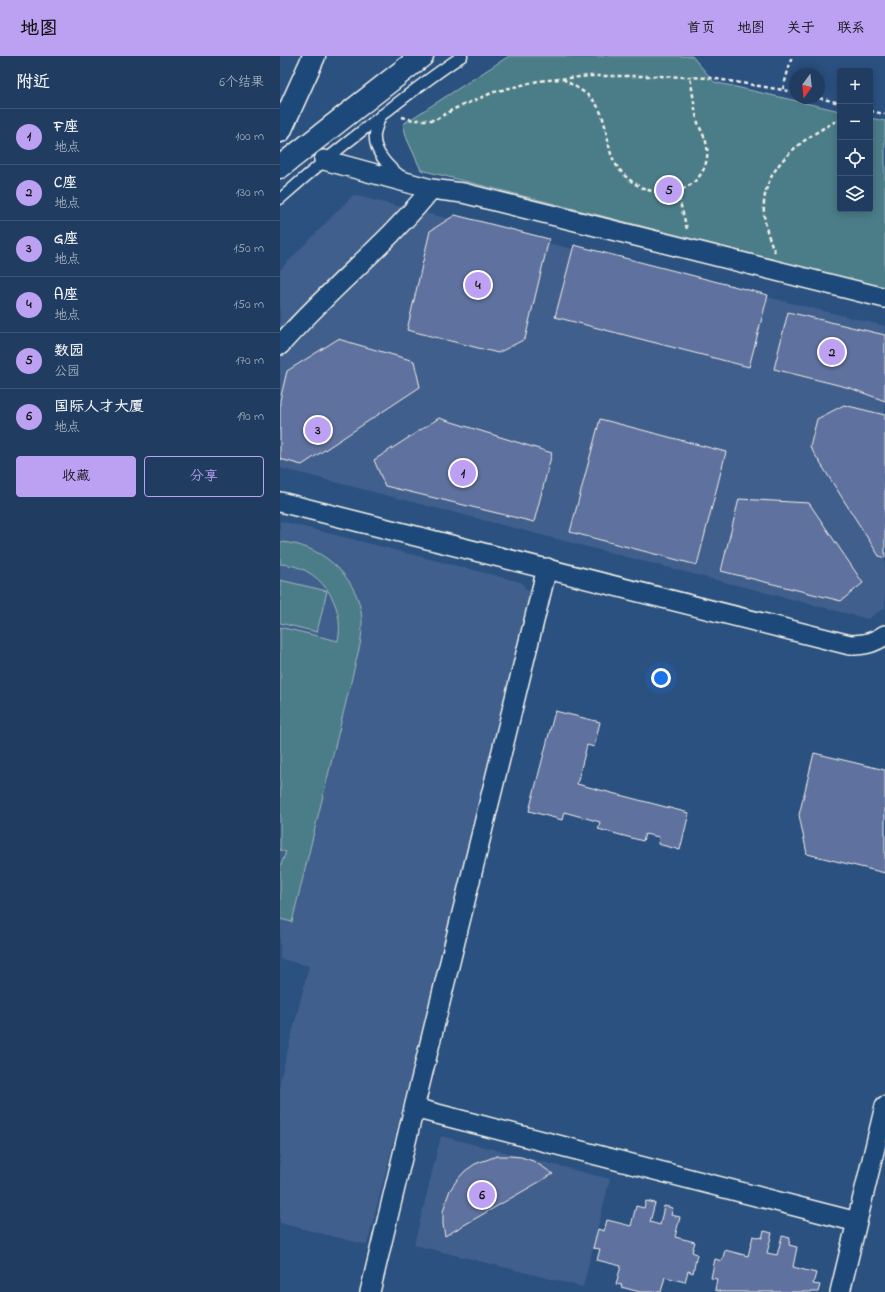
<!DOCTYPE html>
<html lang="zh">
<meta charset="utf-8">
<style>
:root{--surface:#203d61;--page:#2d486a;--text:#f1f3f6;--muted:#a2aebd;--line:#3d5676;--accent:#bca0f2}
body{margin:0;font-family:"Indie Flower","LXGW WenKai TC",sans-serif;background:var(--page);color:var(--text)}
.controls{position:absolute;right:12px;top:12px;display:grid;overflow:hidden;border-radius:4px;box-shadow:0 2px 10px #0003}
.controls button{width:36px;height:36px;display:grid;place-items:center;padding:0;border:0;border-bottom:1px solid var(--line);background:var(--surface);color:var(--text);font:20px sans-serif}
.compass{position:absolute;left:509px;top:12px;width:36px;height:36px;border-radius:50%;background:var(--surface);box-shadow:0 2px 10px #0003;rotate:195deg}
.you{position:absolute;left:381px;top:622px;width:14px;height:14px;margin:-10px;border:3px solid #fff;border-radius:50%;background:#1a73e8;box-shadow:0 0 0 6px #1a73e833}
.badge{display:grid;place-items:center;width:26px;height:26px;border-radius:50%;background:var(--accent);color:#111;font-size:13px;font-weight:700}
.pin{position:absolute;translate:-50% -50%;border:2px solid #fff;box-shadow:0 1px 4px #0006}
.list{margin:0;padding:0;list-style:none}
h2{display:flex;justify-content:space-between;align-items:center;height:52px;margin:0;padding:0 16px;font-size:17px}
h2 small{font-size:13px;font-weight:400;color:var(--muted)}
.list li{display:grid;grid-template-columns:26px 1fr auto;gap:12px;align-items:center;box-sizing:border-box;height:56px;padding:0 16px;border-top:1px solid var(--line)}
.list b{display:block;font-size:15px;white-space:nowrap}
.list p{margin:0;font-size:13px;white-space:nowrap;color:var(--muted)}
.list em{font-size:13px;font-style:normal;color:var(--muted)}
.actions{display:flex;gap:8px;padding:12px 16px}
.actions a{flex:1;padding:9px 0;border:1px solid var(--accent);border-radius:4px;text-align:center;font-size:14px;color:var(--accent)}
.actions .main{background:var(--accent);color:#111}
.icon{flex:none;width:22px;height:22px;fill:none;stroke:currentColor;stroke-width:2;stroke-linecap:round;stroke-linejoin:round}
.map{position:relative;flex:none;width:605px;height:1236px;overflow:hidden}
header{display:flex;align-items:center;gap:24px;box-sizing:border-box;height:56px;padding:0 20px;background:var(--accent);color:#111}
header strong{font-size:19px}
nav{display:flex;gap:22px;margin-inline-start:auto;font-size:14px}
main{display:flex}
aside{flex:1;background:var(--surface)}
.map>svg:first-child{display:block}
.built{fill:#3f5e8c}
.green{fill:#4c7d89;stroke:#a0b7b8}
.building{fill:#5f719e;stroke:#f4f1e8}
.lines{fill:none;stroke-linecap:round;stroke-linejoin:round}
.lane-casing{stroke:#f4f1e8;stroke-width:13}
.street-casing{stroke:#f4f1e8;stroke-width:22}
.highway-casing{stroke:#f4f1e8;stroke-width:25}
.path{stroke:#f4f1e8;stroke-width:2.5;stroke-dasharray:4 3;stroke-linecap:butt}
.lane{stroke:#1f4a7a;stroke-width:10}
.street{stroke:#1f4a7a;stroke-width:19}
.highway{stroke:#1f4a7a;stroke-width:22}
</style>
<header>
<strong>地图</strong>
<nav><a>首页</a><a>地图</a><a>关于</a><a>联系</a></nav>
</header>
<main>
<aside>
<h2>附近<small>6个结果</small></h2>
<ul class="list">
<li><span class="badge">1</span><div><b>F座</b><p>地点</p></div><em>100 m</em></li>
<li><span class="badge">2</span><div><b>C座</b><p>地点</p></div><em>130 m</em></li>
<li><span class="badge">3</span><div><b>G座</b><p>地点</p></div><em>150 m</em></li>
<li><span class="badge">4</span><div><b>A座</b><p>地点</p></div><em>150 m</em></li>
<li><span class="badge">5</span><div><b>数园</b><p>公园</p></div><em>170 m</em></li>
<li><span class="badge">6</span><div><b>国际人才大厦</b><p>地点</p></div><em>190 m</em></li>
</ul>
<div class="actions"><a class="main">收藏</a><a>分享</a></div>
</aside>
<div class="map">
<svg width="605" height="1236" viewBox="0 0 605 1236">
<rect width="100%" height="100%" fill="#2b5181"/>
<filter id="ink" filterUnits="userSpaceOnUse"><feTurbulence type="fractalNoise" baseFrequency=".025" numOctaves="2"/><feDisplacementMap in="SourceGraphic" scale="8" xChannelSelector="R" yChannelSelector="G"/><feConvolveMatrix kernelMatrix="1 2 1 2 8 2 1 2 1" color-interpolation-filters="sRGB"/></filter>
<g filter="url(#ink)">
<path class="built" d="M73,139L605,270V552L588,563L0,412V214Z
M0,465L241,526L253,542L87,1189L0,1167V1025L29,910L0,903Z
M161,1080L330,1123L303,1231L134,1189Z"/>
<path class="green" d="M229,0H412L434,26L560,55V153H590V62L605,65V232L141,114L127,83L123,68Z
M0,486C39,488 74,517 81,555C83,567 82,578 80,589L12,866L0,863V811L6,796L0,794V571L58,585C66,548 39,509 0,508Z
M0,524L47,535L37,576L0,567Z"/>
<path class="building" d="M175,159L269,183L245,283L218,297L127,274L150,175Z
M294,189L488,239L469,311L275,261Z
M508,256L605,279V345L570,332L494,313Z
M58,283L134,305L140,331L22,409L0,403V344L7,315Z
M564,349L605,359V502L599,500L530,391L537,363Z
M159,362L272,397L254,466L105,430L94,404Z
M320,363L446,396L417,509L290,476Z
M459,443L529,447L583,527L561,545L441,515Z
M275,655L320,666L314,691L307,689L297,728L409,757L400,794L378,788L379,781L365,778L363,785L318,773L320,766L284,756L282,764L249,755Z
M534,697L605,714V817L527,798L519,759Z
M217,1100H229L241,1101L253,1105L263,1111L273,1118L165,1180L163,1169V1156L166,1145L170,1134L177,1124L185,1115L195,1108Z
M366,1145L375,1147L370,1166L380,1169L384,1150L393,1152L391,1159L400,1161L395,1181L415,1186L412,1196L417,1198L413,1217L408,1215L405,1226L385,1221L381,1236H360L341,1231L342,1229L336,1228L341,1210L317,1204L320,1193L313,1192L318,1173L324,1175L327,1164L351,1170L356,1150L364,1152Z
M484,1175L492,1177L487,1197L497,1199L502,1180L510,1182L509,1189L517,1191L513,1211L536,1217L533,1228L540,1229L538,1236H442L435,1234L437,1223L431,1222L435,1203L442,1205L445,1194L468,1200L473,1180L482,1182Z"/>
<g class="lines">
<g class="lane-casing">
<path id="lane" d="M101,59C99,65 96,72 95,78C93,95 108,111 121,120
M0,143C28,118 57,94 87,71C118,46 149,22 182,0"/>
</g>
<g class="street-casing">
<path id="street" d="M44,104L151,133L183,137L605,242
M0,289C34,250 74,215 111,178C125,163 139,149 151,133
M0,446L570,589C584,589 594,587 605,579
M134,1052L577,1166
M90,1236L134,1052L267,512
M560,1236L605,1050"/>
</g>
<g class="highway-casing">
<path id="highway" d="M0,75L34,0
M0,111L142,0"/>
</g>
<path class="path" d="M283,23C295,31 311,38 318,51C326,65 327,83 331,98C341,127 377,146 405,132C422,124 431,104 426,86C424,79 420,73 418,67C414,52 413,36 410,21
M503,33L512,0
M539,42L560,47
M590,55L605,58
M122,61L133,64H155L174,53L214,36L258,25L310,20H379L431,22L515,36
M397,135L407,173
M495,196C463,129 504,92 560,63"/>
<use href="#lane" class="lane"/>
<use href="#street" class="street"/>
<use href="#highway" class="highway"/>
</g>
</g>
</svg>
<div class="controls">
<button>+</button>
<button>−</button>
<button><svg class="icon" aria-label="locate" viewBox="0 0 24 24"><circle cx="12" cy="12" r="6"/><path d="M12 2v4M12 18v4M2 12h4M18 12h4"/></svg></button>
<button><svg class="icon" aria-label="layers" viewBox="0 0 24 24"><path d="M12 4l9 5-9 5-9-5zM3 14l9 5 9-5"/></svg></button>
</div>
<svg class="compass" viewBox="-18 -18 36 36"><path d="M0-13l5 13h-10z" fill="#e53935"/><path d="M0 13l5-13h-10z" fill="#a2aebd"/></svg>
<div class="you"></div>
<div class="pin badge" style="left:183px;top:417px">1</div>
<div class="pin badge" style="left:552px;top:296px">2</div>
<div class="pin badge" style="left:38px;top:374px">3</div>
<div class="pin badge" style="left:198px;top:229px">4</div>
<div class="pin badge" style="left:389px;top:134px">5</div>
<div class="pin badge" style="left:202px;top:1139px">6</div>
</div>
</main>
